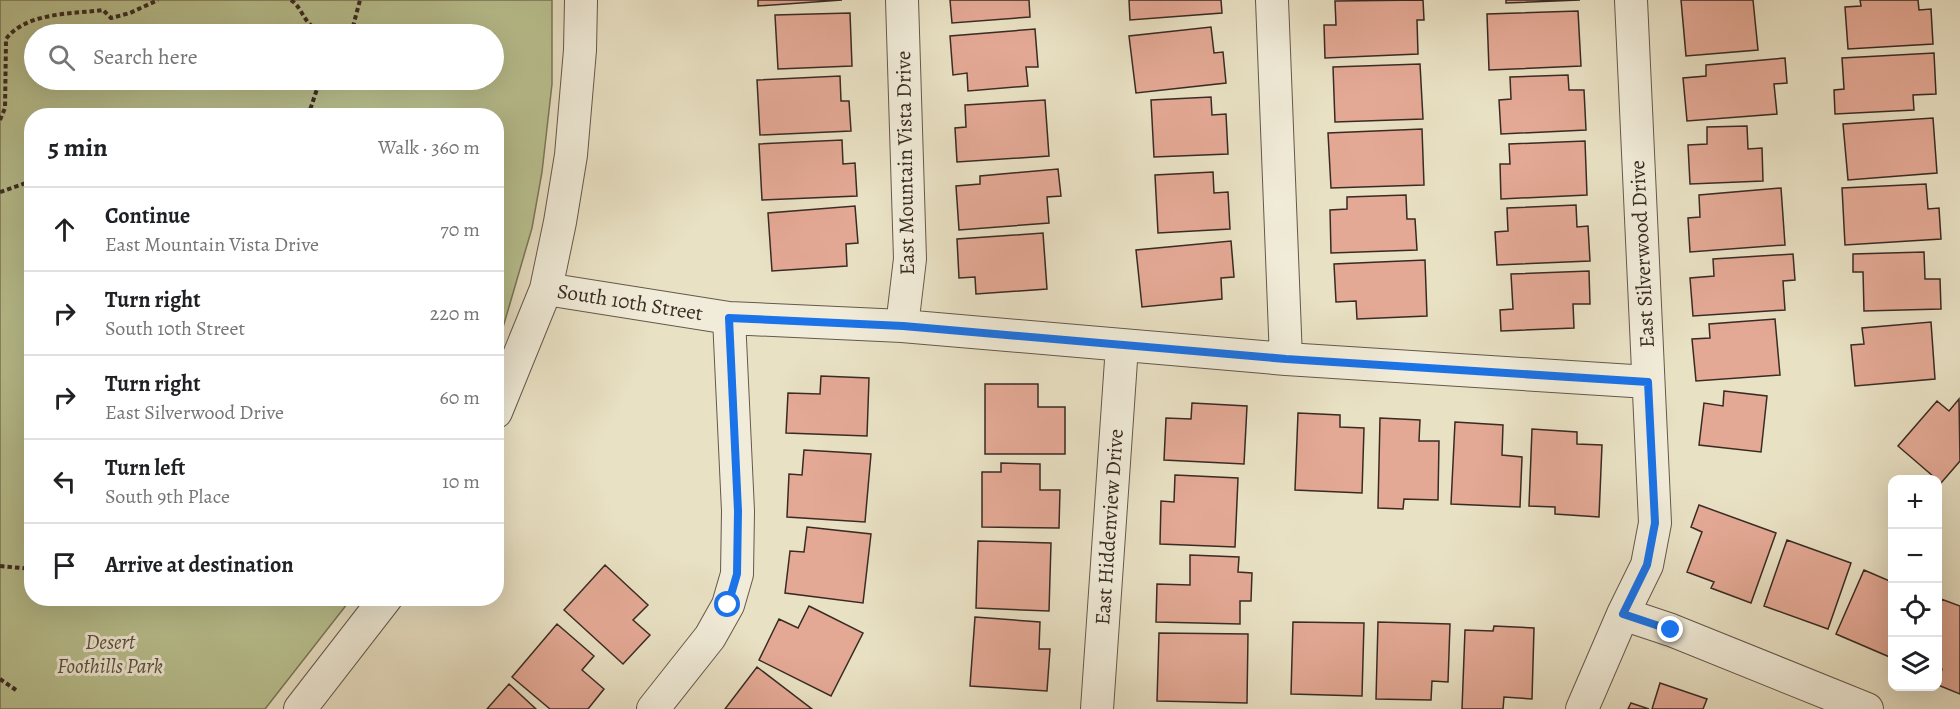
<!DOCTYPE html>
<meta charset="utf-8">
<style>
:root{--surface:#fff;--page:#f6f6f6;--text:#202124;--muted:#757577;--line:#e0e0e0}
body{margin:0;font-family:Alegreya,serif;background:var(--page);color:var(--text)}
.controls{position:absolute;right:18px;bottom:18px;display:grid;overflow:hidden;border-radius:12px;box-shadow:0 6px 24px #0002}
.controls button{width:54px;height:54px;display:grid;place-items:center;padding:0;border:0;border-bottom:2px solid var(--line);background:var(--surface);color:var(--text);font:30px sans-serif}
.stop{position:absolute;width:18px;height:18px;margin:-14px;border:4px solid #1a73e8;border-radius:50%;background:#fff}
.stop.end{background:#1a73e8;border-color:#fff;box-shadow:0 2px 6px #0008}
.list{margin:0;padding:0;list-style:none}
h2{display:flex;justify-content:space-between;align-items:center;height:78px;margin:0;padding:0 24px;font-size:26px}
h2 small{font-size:20px;font-weight:400;color:var(--muted)}
.list li{display:grid;grid-template-columns:39px 1fr auto;gap:18px;align-items:center;box-sizing:border-box;height:84px;padding:0 24px;border-top:2px solid var(--line)}
.list b{display:block;font-size:22px;white-space:nowrap}
.list p{margin:0;font-size:20px;white-space:nowrap;color:var(--muted)}
.list em{font-size:20px;font-style:normal;color:var(--muted)}
.icon{flex:none;width:33px;height:33px;fill:none;stroke:currentColor;stroke-width:2;stroke-linecap:round;stroke-linejoin:round}
.map{position:relative;flex:none;width:1960px;height:709px;overflow:hidden}
.search{position:absolute;background:var(--surface);box-shadow:0 6px 24px #0002;left:24px;top:24px;width:480px;height:66px;display:flex;align-items:center;gap:15px;box-sizing:border-box;padding:0 21px;border-radius:33px;color:var(--muted);font-size:22px}
.panel{position:absolute;background:var(--surface);box-shadow:0 6px 24px #0002;left:24px;top:108px;width:480px;height:498px;border-radius:24px}
.map>svg:first-child{display:block}
.green{fill:#bac291;stroke:#7a765a;stroke-width:1.5;fill-rule:evenodd}
.building{fill:#e4a995;stroke:#392b24;stroke-width:1.5}
.lines{fill:none;stroke-linecap:round;stroke-linejoin:round}
.minor-casing{stroke:#65584c;stroke-width:34}
.path{stroke:#392b24;stroke-width:4;stroke-dasharray:4.5 3;stroke-linecap:butt}
.minor{stroke:#f1ecd9;stroke-width:32}
.route{stroke:#1a73e8;stroke-width:8}
.labels{text-anchor:middle;stroke-width:6;stroke-linejoin:round;paint-order:stroke}
.street-label{font-size:21px;fill:#392b24;stroke:#f1ecd9}
.park-label{font-size:21px;font-style:italic;fill:#59513f;stroke:#f1ecd9}
</style>
<div class="map">
<svg width="1960" height="709" viewBox="0 0 1960 709">
<rect width="100%" height="100%" fill="#e9e1c4"/>
<filter id="stains"><feTurbulence type="fractalNoise" baseFrequency=".00333" numOctaves="4"/><feColorMatrix values="0 0 0 0 .2 0 0 0 0 .09 0 0 0 0 .02 0 0 0 .5 -.17"/></filter>
<radialGradient id="worn" r=".72"><stop offset=".6" stop-color="#630" stop-opacity="0"/><stop offset="1" stop-color="#630" stop-opacity=".3"/></radialGradient>
<path class="green" d="M0,0H552V84L542,172L532,228L497,348L496,116H32V598L351,599L265,709H0ZM34,34H494V80H34Z"/>
<path class="building" d="M758,0H842L758,6Z
M950,0H1029L1030,17L952,23Z
M1129,0H1221L1222,13L1130,20Z
M1423,0L1424,20H1417L1418,54L1325,58L1324,25H1336L1335,1Z
M1506,0H1580L1506,3Z
M1681,0H1753L1758,50L1686,56Z
M1860,0H1918L1919,10L1931,9L1933,44L1848,49L1845,7L1861,6Z
M1578,11L1581,66L1489,70L1487,14Z
M850,13L852,66L778,69L775,15Z
M1211,27L1214,53L1223,52L1226,83L1136,93L1129,36Z
M1035,29L1038,67H1026L1028,86L968,91L967,73L953,75L950,36Z
M1934,53L1936,94L1913,95L1914,110L1835,114L1834,90L1844,89L1842,58Z
M1785,58L1787,83L1774,84L1777,114L1687,121L1683,78L1706,76V65Z
M1420,64L1423,119L1335,122L1333,67Z
M1568,75L1569,90H1584L1586,130L1501,134L1499,100L1511,99L1510,77Z
M840,76L841,101H849L851,131L760,135L757,80Z
M1211,97L1212,115L1226,114L1228,154L1154,157L1151,100Z
M1045,100L1049,156L957,162L955,128L966,127L965,105Z
M1933,118L1937,173L1848,180L1843,124Z
M1747,126L1748,149L1762,148L1763,181L1690,184L1688,145L1707,144V127Z
M1422,129L1424,185L1331,188L1328,133Z
M842,140L843,164L855,163L857,196L762,200L759,144Z
M1585,141L1587,195L1501,199L1500,164H1510L1509,144Z
M1058,169L1061,196L1047,197L1049,223L959,230L956,186L980,184V176Z
M1213,172L1214,193L1228,192L1230,229L1158,233L1155,175Z
M1926,184L1928,209L1939,208L1941,239L1845,245L1842,188Z
M1781,188L1785,245L1690,252L1688,218L1700,217L1699,195Z
M1406,195L1407,219H1415L1417,250L1331,253L1330,210L1347,209V197Z
M1576,205L1577,227L1588,226L1590,261L1497,265L1495,232L1508,231L1507,208Z
M855,206L858,243L846,244L847,266L772,271L768,213Z
M1043,233L1047,289L976,294L975,277L959,278L957,239Z
M1231,241L1234,277L1221,278L1222,299L1142,307L1136,250Z
M1924,252L1925,279H1940L1941,309L1864,311L1863,272H1853V254Z
M1793,254L1795,280L1783,281L1785,310L1693,316L1690,278L1714,276L1713,259Z
M1425,260L1427,316L1357,319L1356,301L1336,302L1334,264Z
M1589,271L1590,304H1573L1574,328L1501,331L1500,310L1513,309L1511,274Z
M1775,319L1780,375L1696,381L1692,339L1710,338L1709,324Z
M1931,322L1935,379L1855,386L1851,345L1864,344L1862,328Z
M821,376L869,378L867,436L786,433L788,393L820,394Z
M985,384H1038V407H1065V454H985Z
M1724,391L1767,396L1761,452L1699,445L1704,403L1723,406Z
M1959,399L1960,461L1941,483L1898,446L1937,401L1949,411Z
M1192,403L1247,406L1244,464L1164,460L1166,418L1191,419Z
M1298,413L1340,415V427L1364,428L1362,493L1295,490Z
M1380,418L1420,420L1419,441H1439L1438,500L1404,499L1403,509L1378,508Z
M1455,422L1503,425L1502,455L1522,457L1520,507L1451,504Z
M1532,429L1577,432V444L1602,445L1599,517L1555,514V507L1529,506Z
M804,450L871,454L865,522L787,517L789,474L802,475Z
M1001,463L1040,464V490H1060L1059,528L982,527V472H1001Z
M1175,475L1238,478L1235,547L1160,544L1161,501L1174,502Z
M1699,505L1776,533L1751,603L1711,588L1714,582L1687,572L1702,532L1691,527Z
M807,527L871,534L863,603L785,593L790,551L804,552Z
M1787,540L1851,563L1828,629L1764,606Z
M978,541L1051,543L1049,611L976,608Z
M1190,555L1239,557L1238,572L1252,573L1251,601H1240V624L1156,622L1157,584L1190,585Z
M605,565L648,605L633,620L650,635L623,664L564,610Z
M1864,570L1892,582V658L1836,634Z
M1941,599L1960,606V694L1938,685L1942,669L1938,667V609Z
M809,606L863,633L831,696L759,660L779,619L798,628Z
M975,617L1040,622L1039,649H1050L1047,691L970,686Z
M1293,622L1364,623L1362,696L1291,694Z
M1378,622L1450,624L1448,682L1432,681L1431,700L1376,699Z
M557,624L594,656L582,670L604,689L588,709H550L512,677Z
M1494,626L1534,628L1532,699L1504,697L1503,709H1462L1465,630L1493,631Z
M1159,633L1248,634L1247,703L1157,701Z
M757,667L812,709H725Z
M1660,683L1707,699L1703,709H1652Z
M509,684L536,709H487Z
M1631,703L1649,709H1628Z"/>
<g class="lines">
<g class="minor-casing">
<path id="minor" d="M902,0L910,259L902,326
M1272,0L1286,359
M546,289L729,318L902,326L1286,359L1648,382
M496,412L546,289L560,222L571,155L580,50L581,0
M1623,614L1671,630L1867,709
M300,709L386,598
M653,709L710,637L728,605L737,574L738,511L729,318
M1097,709L1122,346
M1582,709L1623,614L1647,565L1655,523L1631,0"/>
</g>
<path class="path" d="M291,0C301,7 303,19 312,26C324,35 338,31 350,30C356,29 363,33 369,34
M351,34L360,0
M494,43H499
M308,116L320,80
M0,120L5,108L6,39C26,12 73,14 103,10L111,18L130,13L158,0
M0,192L32,181
M0,566L32,569
M0,679L16,690"/>
<use href="#minor" class="minor"/>
</g>
<g class="lines">
<path class="route" d="M728,605L737,574L738,511L729,318L903,326L1286,359L1648,382L1655,523L1647,565L1623,614L1671,630"/>
</g>
<g class="labels">
<g class="street-label">
<text transform="translate(905 163) rotate(-91)" y="7">East Mountain Vista Drive</text>
<text transform="translate(1642 254) rotate(-93)" y="7">East Silverwood Drive</text>
<text transform="translate(630 302) rotate(9)" y="7">South 10th Street</text>
<text transform="translate(1109 527) rotate(-86)" y="7">East Hiddenview Drive</text>
</g>
<g class="park-label">
<text x="110" y="649">Desert<tspan x="110" dy="24">Foothills Park</tspan></text>
</g>
</g>
<rect width="100%" height="100%" filter="url(#stains)"/>
<rect width="100%" height="100%" fill="url(#worn)"/>
</svg>
<div class="controls">
<button>+</button>
<button>−</button>
<button><svg class="icon" aria-label="locate" viewBox="0 0 24 24"><circle cx="12" cy="12" r="6"/><path d="M12 2v4M12 18v4M2 12h4M18 12h4"/></svg></button>
<button><svg class="icon" aria-label="layers" viewBox="0 0 24 24"><path d="M12 4l9 5-9 5-9-5zM3 14l9 5 9-5"/></svg></button>
</div>
<div class="stop" style="left:728px;top:605px"></div>
<div class="stop end" style="left:1671px;top:630px"></div>
<div class="search"><svg class="icon" aria-label="search" viewBox="0 0 24 24"><circle cx="10" cy="10" r="6"/><path d="M15 15l6 6"/></svg>Search here</div>
<section class="panel">
<h2>5 min<small>Walk · 360 m</small></h2>
<ul class="list">
<li><svg class="icon" aria-label="ahead" viewBox="0 0 24 24"><path d="M12 20V5M6 11l6-6 6 6"/></svg><div><b>Continue</b><p>East Mountain Vista Drive</p></div><em>70 m</em></li>
<li><svg class="icon" aria-label="right" viewBox="0 0 24 24"><path d="M7 20v-9h11M14 6l5 5-5 5"/></svg><div><b>Turn right</b><p>South 10th Street</p></div><em>220 m</em></li>
<li><svg class="icon" aria-label="right" viewBox="0 0 24 24"><path d="M7 20v-9h11M14 6l5 5-5 5"/></svg><div><b>Turn right</b><p>East Silverwood Drive</p></div><em>60 m</em></li>
<li><svg class="icon" aria-label="left" viewBox="0 0 24 24"><path d="M17 20v-9H6M10 6l-5 5 5 5"/></svg><div><b>Turn left</b><p>South 9th Place</p></div><em>10 m</em></li>
<li><svg class="icon" aria-label="arrive" viewBox="0 0 24 24"><path d="M6 21V4h12l-3 4 3 4H6"/></svg><div><b>Arrive at destination</b></div></li>
</ul>
</section>
</div>
